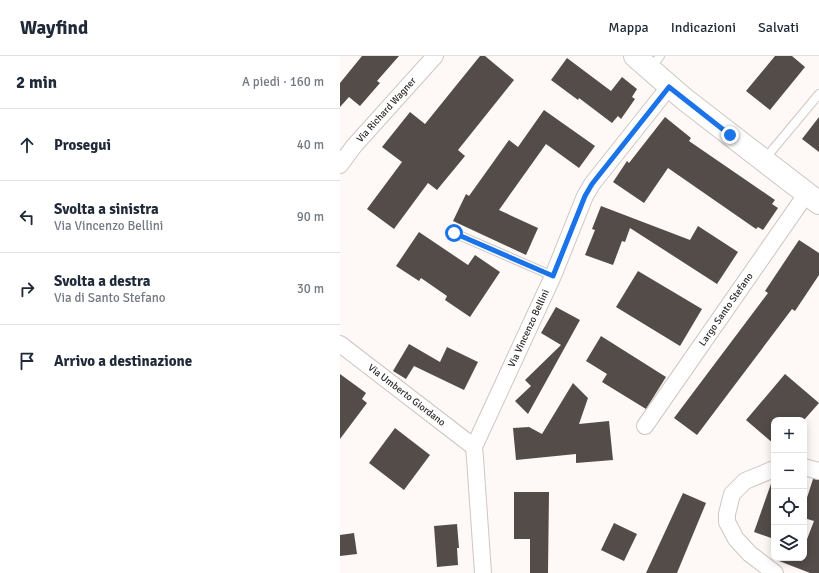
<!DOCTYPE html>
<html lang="it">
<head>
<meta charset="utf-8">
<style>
  :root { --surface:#fff; --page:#f2f2f3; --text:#1f2937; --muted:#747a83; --line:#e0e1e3 }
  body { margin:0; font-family:Signika,sans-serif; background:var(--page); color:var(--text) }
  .controls { position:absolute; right:12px; bottom:12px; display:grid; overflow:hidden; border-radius:8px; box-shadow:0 2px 10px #0003 }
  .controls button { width:36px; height:36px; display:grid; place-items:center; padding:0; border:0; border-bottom:1px solid var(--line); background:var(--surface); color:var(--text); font:20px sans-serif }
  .stop { position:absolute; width:12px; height:12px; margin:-9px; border:3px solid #1a73e8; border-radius:50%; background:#fff }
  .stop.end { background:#1a73e8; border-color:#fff; box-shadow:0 1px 4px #0008 }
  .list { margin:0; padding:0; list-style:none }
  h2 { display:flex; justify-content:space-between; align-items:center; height:52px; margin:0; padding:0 16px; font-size:17px }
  h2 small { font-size:13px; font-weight:400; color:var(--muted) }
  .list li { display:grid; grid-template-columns:26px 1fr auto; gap:12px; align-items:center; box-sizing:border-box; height:72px; padding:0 16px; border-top:1px solid var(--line) }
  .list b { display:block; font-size:15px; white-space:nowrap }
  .list p { margin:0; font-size:13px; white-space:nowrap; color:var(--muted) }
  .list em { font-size:13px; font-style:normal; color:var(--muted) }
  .icon { flex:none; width:22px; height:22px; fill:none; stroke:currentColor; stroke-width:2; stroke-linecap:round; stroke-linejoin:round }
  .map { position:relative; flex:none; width:479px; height:517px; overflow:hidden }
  header { display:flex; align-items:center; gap:24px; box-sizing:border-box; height:56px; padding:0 20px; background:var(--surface); border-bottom:1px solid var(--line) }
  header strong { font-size:19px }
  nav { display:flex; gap:22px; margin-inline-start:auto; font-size:14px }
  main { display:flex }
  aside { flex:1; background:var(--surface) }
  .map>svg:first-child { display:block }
</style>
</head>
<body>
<header>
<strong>Wayfind</strong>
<nav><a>Mappa</a><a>Indicazioni</a><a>Salvati</a></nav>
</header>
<main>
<aside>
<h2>2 min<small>A piedi · 160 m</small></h2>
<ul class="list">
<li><svg class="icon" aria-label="ahead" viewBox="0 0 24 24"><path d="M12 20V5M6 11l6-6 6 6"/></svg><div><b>Prosegui</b></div><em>40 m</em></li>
<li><svg class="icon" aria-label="left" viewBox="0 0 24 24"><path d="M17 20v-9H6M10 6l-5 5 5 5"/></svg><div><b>Svolta a sinistra</b><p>Via Vincenzo Bellini</p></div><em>90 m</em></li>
<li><svg class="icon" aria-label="right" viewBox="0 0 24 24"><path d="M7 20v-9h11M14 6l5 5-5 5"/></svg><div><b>Svolta a destra</b><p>Via di Santo Stefano</p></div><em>30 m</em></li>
<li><svg class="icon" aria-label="arrive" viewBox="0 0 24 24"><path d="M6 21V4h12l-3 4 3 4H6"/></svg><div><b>Arrivo a destinazione</b></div></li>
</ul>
</aside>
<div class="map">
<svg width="479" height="517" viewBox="0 0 479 517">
  <rect width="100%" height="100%" fill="#fef9f6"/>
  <g fill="#534c48">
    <polygon points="22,0 59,0 37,25 40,27 20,50 9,41 0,51 0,27"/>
    <polygon points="140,0 145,0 174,24 118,94 125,100 97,134 88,127 54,173 27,153 62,106 42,91 70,56 85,68"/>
    <polygon points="435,0 452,0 465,11 430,54 406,35"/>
    <polygon points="227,2 271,35 282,21 297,33 292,41 295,43 281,63 278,60 272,67 239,42 238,44 211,24"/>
    <polygon points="204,54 255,90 239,112 206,88 159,154 198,172 186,199 113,165 126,138 129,140 169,84 178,91"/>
    <polygon points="325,61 351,82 349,85 435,144 432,148 438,152 423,174 418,171 416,173 328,112 304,147 273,126 287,105 289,107"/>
    <polygon points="479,61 479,96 462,83"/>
    <polygon points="261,150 350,184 358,170 398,196 377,228 290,172 285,186 282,185 273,209 245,199 255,174 252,173"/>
    <polygon points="79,176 128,209 135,199 160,216 130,261 105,244 107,240 81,222 79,225 56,210"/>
    <polygon points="459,184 479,197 479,219 455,255 452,253 357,379 334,362 428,237 425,235"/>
    <polygon points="298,215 362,253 340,290 276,251"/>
    <polygon points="216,251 240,264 188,358 175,345 191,330 185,324 221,289 201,277"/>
    <polygon points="261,280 326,321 306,353 262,326 267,318 246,305"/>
    <polygon points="69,288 100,306 107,291 138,306 124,334 74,310 66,323 53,315"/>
    <polygon points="0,318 26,337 22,343 27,347 0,383"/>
    <polygon points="445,318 479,347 464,364 434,364 434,388 406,364"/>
    <polygon points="233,327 248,342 239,368 269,365 273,404 236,407 236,398 176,404 173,372 189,371 202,378"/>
    <polygon points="55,372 90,399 64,434 29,407"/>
    <polygon points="473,423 479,424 479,517 470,517 434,503 464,502 464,491 474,465 464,462 464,451"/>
    <polygon points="432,425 434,425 434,483 414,476"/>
    <polygon points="174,436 209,436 208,517 190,517 190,483 174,483"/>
    <polygon points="343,437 366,447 337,517 306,517"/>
    <polygon points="274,467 297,478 284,505 261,494"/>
    <polygon points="117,468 119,492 117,492 118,509 97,511 94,470"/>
    <polygon points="14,477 17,498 0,500 0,479"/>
  </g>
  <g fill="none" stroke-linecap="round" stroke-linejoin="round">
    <defs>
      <g id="lane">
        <polyline points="310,13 320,0"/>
        <polyline points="424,104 479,38"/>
        <polyline points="114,177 213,220"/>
      </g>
      <g id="street">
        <path id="s1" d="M0,109L14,90L95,0"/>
        <path id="s2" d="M0,288L134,391"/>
        <path id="s3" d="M305,370L467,137"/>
        <polyline points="464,411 479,415"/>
        <polyline points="434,413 405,425 392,438 387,458 387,466 396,483 410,498 435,517"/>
        <path id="s4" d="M143,517L135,402L134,391L213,220L245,140L252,128L329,31"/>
      </g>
      <polyline id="secondary" points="295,0 343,42 479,147"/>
    </defs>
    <use href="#lane" stroke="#cec6c1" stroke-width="10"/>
    <use href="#street" stroke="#cec6c1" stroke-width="18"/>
    <use href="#secondary" stroke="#cec6c1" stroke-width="24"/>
    <use href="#lane" stroke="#fff" stroke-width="8"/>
    <use href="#street" stroke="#fff" stroke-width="16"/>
    <use href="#secondary" stroke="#fff" stroke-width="22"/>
  </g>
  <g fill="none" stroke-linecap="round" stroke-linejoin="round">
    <polyline stroke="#1a73e8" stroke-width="5" points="114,177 213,220 245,140 252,128 329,31 390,79"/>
  </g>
  <g text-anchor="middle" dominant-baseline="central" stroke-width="4" stroke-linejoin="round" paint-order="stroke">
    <g font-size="10" fill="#2e2b29" stroke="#fff">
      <text stroke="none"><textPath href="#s1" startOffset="72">Via Richard Wagner</textPath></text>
      <text stroke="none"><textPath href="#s3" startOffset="142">Largo Santo Stefano</textPath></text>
      <text stroke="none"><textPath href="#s4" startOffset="257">Via Vincenzo Bellini</textPath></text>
      <text stroke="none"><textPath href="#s2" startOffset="84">Via Umberto Giordano</textPath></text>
    </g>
  </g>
</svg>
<div class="controls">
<button>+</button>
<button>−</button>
<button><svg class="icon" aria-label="locate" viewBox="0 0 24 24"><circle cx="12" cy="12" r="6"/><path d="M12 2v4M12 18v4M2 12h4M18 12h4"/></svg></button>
<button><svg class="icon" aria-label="layers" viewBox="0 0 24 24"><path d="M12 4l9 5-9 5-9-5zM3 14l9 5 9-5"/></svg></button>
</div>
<div class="stop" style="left:114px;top:177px"></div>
<div class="stop end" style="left:390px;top:79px"></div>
</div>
</main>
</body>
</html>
